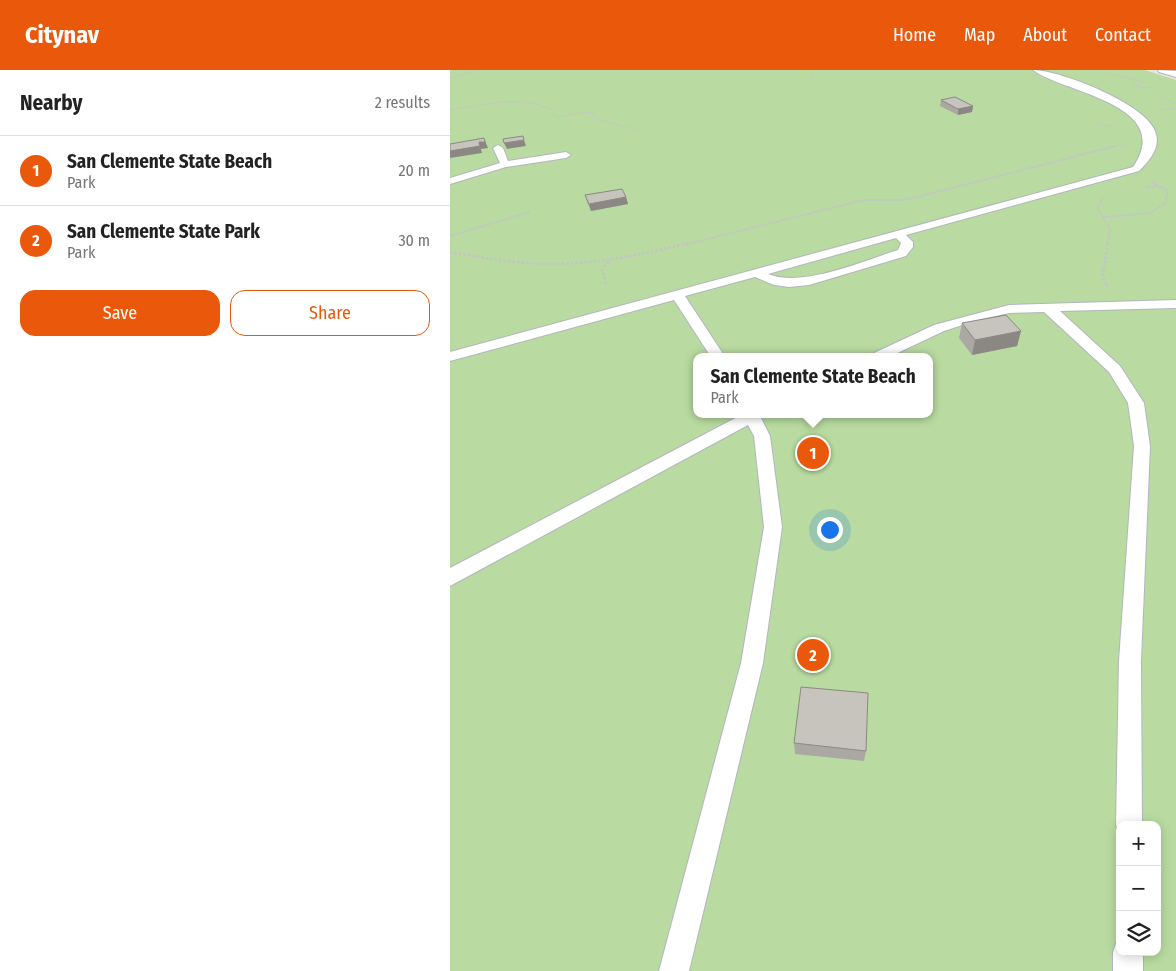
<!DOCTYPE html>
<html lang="en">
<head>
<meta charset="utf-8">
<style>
  :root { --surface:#fff; --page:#f2f2f2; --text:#222; --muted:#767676; --line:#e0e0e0; --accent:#ea580c }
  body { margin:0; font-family:"Fira Sans Condensed",sans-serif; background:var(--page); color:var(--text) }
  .controls { position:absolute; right:15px; bottom:15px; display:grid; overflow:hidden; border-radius:10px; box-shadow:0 2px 12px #0003 }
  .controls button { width:45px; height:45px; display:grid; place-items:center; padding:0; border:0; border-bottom:1px solid var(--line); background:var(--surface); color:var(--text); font:25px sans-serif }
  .you { position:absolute; left:379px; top:459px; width:18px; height:18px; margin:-12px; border:4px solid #fff; border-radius:50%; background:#1a73e8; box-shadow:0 0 0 8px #1a73e833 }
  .badge { display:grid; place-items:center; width:32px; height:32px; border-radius:50%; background:var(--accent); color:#fff; font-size:16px; font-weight:700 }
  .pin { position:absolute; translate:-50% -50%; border:2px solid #fff; box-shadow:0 1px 5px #0006 }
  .popup { position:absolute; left:243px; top:283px; width:240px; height:65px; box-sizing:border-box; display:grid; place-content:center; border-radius:10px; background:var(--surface); filter:drop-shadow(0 1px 4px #0005); font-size:16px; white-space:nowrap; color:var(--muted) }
  .popup b { font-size:19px; color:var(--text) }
  .popup::after { content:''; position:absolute; left:50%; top:100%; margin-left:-10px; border:10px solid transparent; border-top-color:var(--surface) }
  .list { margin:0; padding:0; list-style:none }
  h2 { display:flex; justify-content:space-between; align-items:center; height:65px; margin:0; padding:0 20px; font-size:21px }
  h2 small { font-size:16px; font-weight:400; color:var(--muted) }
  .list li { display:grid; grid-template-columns:32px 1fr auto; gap:15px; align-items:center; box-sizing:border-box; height:70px; padding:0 20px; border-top:1px solid var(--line) }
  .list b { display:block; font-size:19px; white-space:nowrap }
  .list p { margin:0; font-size:16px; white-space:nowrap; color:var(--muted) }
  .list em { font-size:16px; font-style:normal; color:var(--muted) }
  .actions { display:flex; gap:10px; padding:15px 20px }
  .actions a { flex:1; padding:11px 0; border:1px solid var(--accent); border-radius:15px; text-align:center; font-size:18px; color:var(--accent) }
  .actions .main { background:var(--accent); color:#fff }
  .icon { flex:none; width:28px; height:28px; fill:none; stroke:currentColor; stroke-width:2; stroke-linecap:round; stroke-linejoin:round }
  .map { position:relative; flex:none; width:726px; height:901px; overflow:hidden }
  header { display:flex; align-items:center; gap:30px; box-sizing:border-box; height:70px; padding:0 25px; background:var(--accent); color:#fff }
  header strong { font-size:24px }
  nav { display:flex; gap:28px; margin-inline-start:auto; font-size:18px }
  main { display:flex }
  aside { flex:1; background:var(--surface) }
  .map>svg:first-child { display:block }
</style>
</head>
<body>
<header>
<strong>Citynav</strong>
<nav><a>Home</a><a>Map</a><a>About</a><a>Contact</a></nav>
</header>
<main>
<aside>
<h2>Nearby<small>2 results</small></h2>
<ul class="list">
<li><span class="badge">1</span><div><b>San Clemente State Beach</b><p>Park</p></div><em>20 m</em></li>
<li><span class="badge">2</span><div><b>San Clemente State Park</b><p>Park</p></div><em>30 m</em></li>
</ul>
<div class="actions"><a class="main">Save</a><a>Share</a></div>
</aside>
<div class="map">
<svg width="726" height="901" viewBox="0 0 726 901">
  <rect width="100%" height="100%" fill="#ebe5de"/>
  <path fill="#b9dba1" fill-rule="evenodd" d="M0,0H695L726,10V901H0ZM247,287H479V344H247ZM670,755H707V882H670Z"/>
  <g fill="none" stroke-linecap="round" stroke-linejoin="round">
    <defs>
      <g id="lane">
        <path d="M583,0C610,0 700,35 706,64C710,79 699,91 689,101L456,165L463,172V177L456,186L359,215L339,217L324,215L305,207L235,226L275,287H261L224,230L0,291V282L683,97C726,34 613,23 583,0ZM446,168L451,173L448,180C414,191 351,218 318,204Z"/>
        <polygon points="48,75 53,78 58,91 116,82 121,85 116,88 56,97 0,114 0,108 50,93 43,78"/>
        <polygon points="726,230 726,238 610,241 670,296 694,333 700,376 691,591 692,755 670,755 670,764 666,755 669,591 684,376 678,333 659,302 594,242 559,243 528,250 494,261 439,287 420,287 422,284 484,255 559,235"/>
        <polygon points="293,344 314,344 311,348 320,366 332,457 313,593 239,901 209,901 291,593 314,457 304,366 298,355 0,516 0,498"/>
        <polygon points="667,871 670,871 670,882 693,882 693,901 663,901 663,882"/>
      </g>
      <polygon id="secondary" points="708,0 726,1 726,7 709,2"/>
    </defs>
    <use href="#lane" stroke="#b2b5bd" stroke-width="2"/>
    <use href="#secondary" stroke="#b2b5bd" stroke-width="2"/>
    <g stroke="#c4c4c4" stroke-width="1" stroke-dasharray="2 1" stroke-linecap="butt">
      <polyline points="359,3 364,11 367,11"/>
      <polyline points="657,3 697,13"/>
      <polyline points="0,8 28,0"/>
      <polyline points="682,16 704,18"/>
      <polyline points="713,27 726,33"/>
      <polyline points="709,39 726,39"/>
      <path d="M0,40C36,34 70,25 104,41L103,44L106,47L137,42L144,43V48L193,62"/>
      <polyline points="649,54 664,57"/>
      <polyline points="662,77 675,74"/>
    </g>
    <g stroke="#c4c4c4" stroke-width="2" stroke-dasharray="2 1" stroke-linecap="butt">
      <polyline points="696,117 707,116 702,110"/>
      <polyline points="653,128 647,138 660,159 657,175"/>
      <polyline points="653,147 699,143 715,134 718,120 707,116"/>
      <polyline points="0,166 80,142"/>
      <polyline points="233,175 413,130 455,130 666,76"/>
    </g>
    <g stroke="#c4c4c4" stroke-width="2.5" stroke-dasharray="2.5 2" stroke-linecap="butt">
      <polyline points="658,173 652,206 658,217"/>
      <path d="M0,183C35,187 71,195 106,194C152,193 195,184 238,173"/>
      <polyline points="156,214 152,199 160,190"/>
    </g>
    <use href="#lane" fill="#fff" fill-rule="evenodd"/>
    <use href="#secondary" fill="#fff" fill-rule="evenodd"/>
  </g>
  <g fill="#aba8a3">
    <polygon points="491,30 523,36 522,42 508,45 490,36"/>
    <polygon points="135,125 176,127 178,134 141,141 137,132"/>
    <polygon points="512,253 571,261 567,276 522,285 509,268"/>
    <polygon points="344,673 416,681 414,691 345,684"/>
  </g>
  <g fill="#8b8884">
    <polygon points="523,36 522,42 508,45 508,39"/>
    <polygon points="34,68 38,78 31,79 32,83 0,88 0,81 29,72"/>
    <polygon points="74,70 76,76 57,79 54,73"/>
    <polygon points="176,127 178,134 141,141 139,134"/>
    <polygon points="571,261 567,276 522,285 525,270"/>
  </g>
  <g fill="#c7c3bd" stroke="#8b8884">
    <polygon points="505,27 523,36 508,39 491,30"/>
    <polygon points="73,66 74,70 54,73 53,69"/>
    <polygon points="34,68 35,72 29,72 30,76 0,81 0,74"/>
    <polygon points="172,119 176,127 139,134 135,125"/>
    <polygon points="556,245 571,261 525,270 512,253"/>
    <polygon points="351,617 418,623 416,681 344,673"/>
  </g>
</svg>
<div class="controls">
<button>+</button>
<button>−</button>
<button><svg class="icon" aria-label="layers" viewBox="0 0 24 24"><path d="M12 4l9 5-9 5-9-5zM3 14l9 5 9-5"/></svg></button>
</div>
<div class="you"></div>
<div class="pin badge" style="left:363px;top:383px">1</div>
<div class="popup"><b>San Clemente State Beach</b>Park</div>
<div class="pin badge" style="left:363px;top:585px">2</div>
</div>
</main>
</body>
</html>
